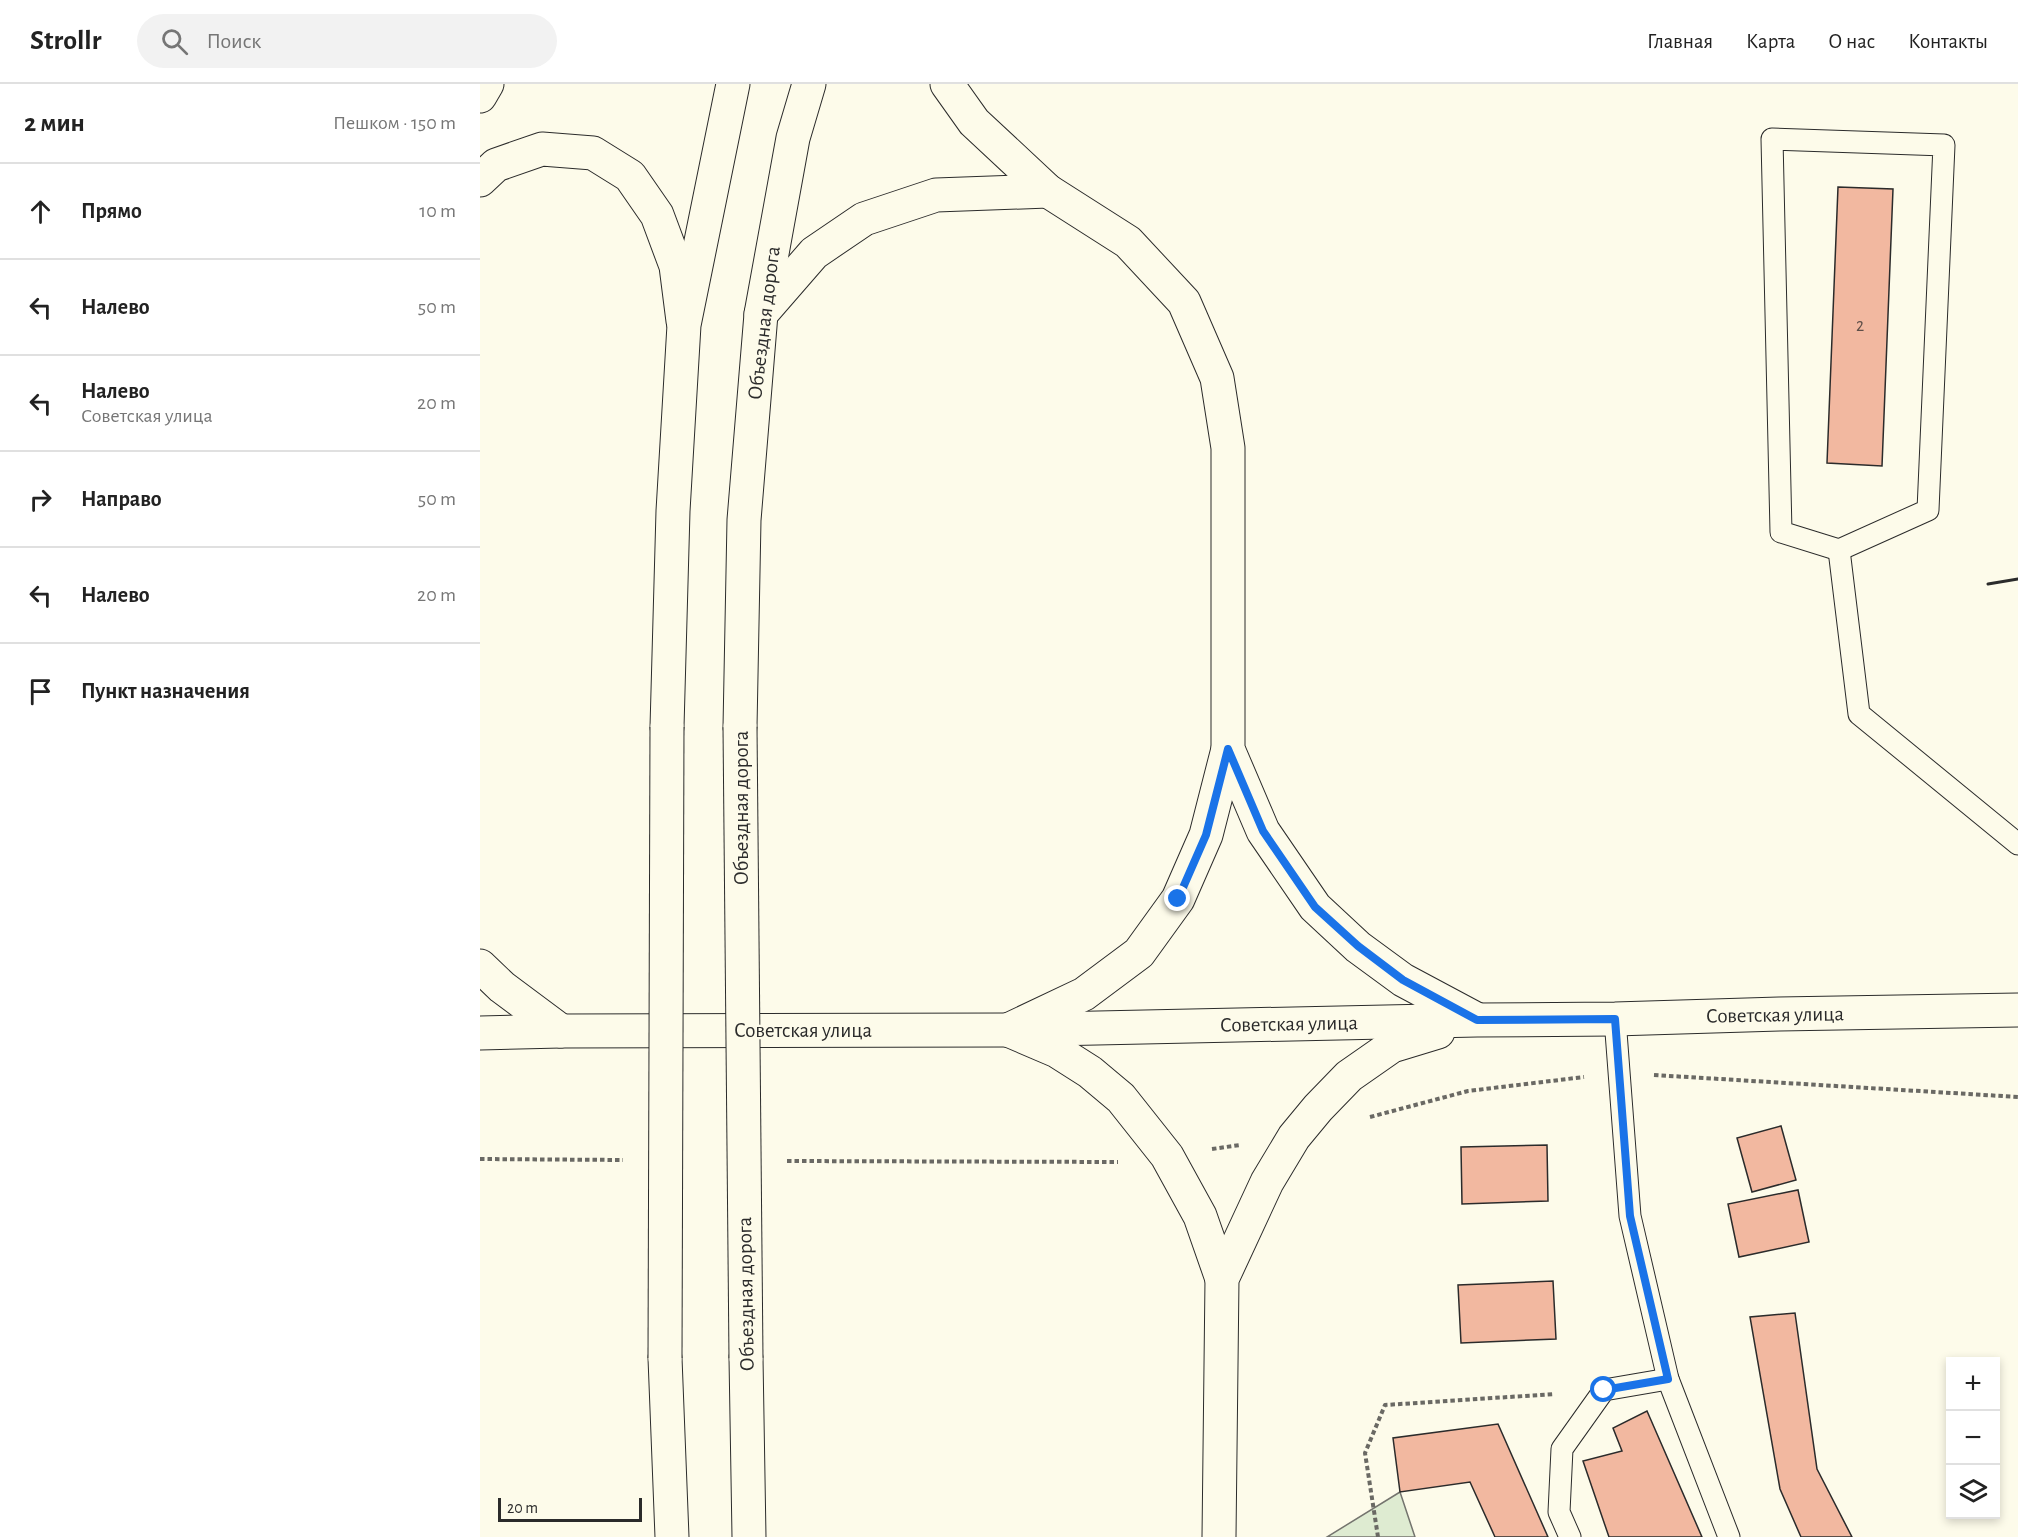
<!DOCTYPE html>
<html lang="ru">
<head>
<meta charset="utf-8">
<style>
  :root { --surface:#fff; --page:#f2f2f2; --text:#222; --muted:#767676; --line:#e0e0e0 }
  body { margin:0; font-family:"Alegreya Sans",sans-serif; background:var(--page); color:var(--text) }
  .controls { position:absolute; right:18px; bottom:18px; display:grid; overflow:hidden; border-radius:0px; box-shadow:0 3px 9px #0003 }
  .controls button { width:54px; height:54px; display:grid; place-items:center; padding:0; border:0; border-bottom:2px solid var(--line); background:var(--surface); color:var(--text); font:30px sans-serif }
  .scale { position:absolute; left:18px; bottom:15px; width:144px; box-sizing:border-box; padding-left:6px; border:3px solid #2b2b2b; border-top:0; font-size:16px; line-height:21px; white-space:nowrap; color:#2b2b2b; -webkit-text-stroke:4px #fdfbea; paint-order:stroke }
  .stop { position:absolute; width:18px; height:18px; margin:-14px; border:4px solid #1a73e8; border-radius:50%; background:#fff }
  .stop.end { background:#1a73e8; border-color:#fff; box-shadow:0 2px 6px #0008 }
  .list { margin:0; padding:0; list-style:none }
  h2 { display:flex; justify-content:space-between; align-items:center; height:78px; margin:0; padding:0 24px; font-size:26px }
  h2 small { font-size:20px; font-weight:400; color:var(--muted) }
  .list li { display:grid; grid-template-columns:39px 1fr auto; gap:18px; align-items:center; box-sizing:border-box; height:96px; padding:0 24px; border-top:2px solid var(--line) }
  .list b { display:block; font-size:22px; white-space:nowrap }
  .list p { margin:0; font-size:20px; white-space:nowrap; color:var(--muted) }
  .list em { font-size:20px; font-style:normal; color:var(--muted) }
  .icon { flex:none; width:33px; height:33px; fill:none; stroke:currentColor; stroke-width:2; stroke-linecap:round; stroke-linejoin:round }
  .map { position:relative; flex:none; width:1538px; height:1453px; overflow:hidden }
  header { display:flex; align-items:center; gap:36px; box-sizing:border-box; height:84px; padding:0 30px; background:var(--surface); border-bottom:2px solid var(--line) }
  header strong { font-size:28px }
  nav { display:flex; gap:33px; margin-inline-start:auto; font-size:21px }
  .search { width:420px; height:54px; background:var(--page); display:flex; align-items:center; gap:15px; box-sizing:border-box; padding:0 21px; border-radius:33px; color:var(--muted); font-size:22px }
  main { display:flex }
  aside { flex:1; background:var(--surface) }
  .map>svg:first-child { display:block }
</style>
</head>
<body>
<header>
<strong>Strollr</strong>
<div class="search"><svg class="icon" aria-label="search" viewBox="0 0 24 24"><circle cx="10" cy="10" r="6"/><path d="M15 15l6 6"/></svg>Поиск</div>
<nav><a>Главная</a><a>Карта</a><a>О нас</a><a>Контакты</a></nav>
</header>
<main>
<aside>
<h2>2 мин<small>Пешком · 150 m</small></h2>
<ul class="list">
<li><svg class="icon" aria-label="ahead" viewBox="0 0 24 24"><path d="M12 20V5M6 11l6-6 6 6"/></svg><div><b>Прямо</b></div><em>10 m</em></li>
<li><svg class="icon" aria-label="left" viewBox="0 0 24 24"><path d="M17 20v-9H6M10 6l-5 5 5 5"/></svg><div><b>Налево</b></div><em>50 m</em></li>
<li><svg class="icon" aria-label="left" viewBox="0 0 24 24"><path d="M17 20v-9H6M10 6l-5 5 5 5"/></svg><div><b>Налево</b><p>Советская улица</p></div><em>20 m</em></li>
<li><svg class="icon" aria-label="right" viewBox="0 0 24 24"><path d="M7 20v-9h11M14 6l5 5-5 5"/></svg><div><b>Направо</b></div><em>50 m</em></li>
<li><svg class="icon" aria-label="left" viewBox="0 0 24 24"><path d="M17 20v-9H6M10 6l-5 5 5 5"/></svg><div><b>Налево</b></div><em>20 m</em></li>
<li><svg class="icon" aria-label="arrive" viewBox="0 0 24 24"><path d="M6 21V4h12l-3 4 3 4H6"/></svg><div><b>Пункт назначения</b></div></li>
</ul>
</aside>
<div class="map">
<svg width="1538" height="1453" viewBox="0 0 1538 1453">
  <rect width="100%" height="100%" fill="#fdfbea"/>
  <polygon fill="#deebd1" stroke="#74746e" stroke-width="1.5" points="920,1408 935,1453 847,1453"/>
  <g fill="#f2b8a0" stroke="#2b2b2b" stroke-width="1.5">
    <polygon points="1358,103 1413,105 1402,382 1347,379"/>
    <polygon points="1301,1042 1316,1096 1272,1108 1257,1054"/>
    <polygon points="1067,1061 1068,1117 982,1120 981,1063"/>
    <polygon points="1318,1106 1329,1158 1259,1173 1248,1120"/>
    <polygon points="1073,1197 1076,1255 981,1259 978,1201"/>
    <polygon points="1315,1229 1337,1385 1372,1453 1321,1453 1300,1405 1270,1233"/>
    <polygon points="1167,1327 1222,1453 1129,1453 1103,1377 1142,1367 1133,1344"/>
    <polygon points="1018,1340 1068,1453 1015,1453 990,1398 920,1408 913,1354"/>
  </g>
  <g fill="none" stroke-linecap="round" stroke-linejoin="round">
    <defs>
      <g id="service">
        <polygon points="1292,55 1464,61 1448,426 1359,466 1301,448"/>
        <polyline points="1359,466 1379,630 1538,760"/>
        <polyline points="1135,935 1150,1132 1188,1295 1249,1453"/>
        <polyline points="1090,1453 1079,1428 1082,1365 1124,1306 1188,1295"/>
      </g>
      <g id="secondary">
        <polyline points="0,12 7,0"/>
        <polyline points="281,230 334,169 384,135 456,111 568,107"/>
        <polyline points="528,946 604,910 659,869 698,815 726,751 748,665"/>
        <polyline points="528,946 577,967 610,988 641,1014 687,1072 720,1132 742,1195"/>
      </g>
      <g id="primary">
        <polyline points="467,0 494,38 568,107 648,158 704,218 737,294 748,364 748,665 783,747 835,823 878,863 923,896 996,935"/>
        <polyline points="0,96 16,81 62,65 113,69 150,92 177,131 196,182 203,237"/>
        <polyline points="0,882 22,903 81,947"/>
        <polyline points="0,949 81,947 528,946 997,936 1135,935 1299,930 1538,926"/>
        <polyline points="739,1453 742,1195 787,1098 814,1053 838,1024 869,992 912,962 958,948"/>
      </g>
      <g id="trunk">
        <polyline points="187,643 193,427 204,241 253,0"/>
        <polyline points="260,643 264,436 281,230 313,54 329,0"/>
        <polyline points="185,1274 192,1453"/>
        <polyline points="266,1274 269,1453"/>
      </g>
    </defs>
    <use href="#service" stroke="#2b2b2b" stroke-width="23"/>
    <use href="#secondary" stroke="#2b2b2b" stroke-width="35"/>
    <use href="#primary" stroke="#2b2b2b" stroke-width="35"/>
    <use href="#trunk" stroke="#2b2b2b" stroke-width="35"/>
    <g stroke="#6a6964" stroke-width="4" stroke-dasharray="4.5 3" stroke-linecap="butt">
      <polyline points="1174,991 1538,1013"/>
      <polyline points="890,1033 988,1007 1104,993"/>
      <polyline points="732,1065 760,1061"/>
      <polyline points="0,1075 143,1076"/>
      <polyline points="307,1077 638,1078"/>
      <polyline points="898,1453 885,1369 905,1321 1075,1310"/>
    </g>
    <use href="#service" stroke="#fdfbea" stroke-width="21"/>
    <use href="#secondary" stroke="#fdfbea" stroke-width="33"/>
    <use href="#primary" stroke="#fdfbea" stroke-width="33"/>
    <use href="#trunk" stroke="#fdfbea" stroke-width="33"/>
    <defs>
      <g id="trunk-bridge">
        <polyline points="260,643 266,1274"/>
        <polyline points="185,1274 187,643"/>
      </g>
    </defs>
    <use href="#trunk-bridge" stroke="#2b2b2b" stroke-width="35" stroke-linecap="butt"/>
    <use href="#trunk-bridge" stroke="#fdfbea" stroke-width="33"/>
    <polyline stroke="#2b2b2b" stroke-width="3" points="1508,500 1538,495"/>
  </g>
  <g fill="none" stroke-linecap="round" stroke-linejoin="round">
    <polyline stroke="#1a73e8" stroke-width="8" points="698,815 726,751 748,665 783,747 835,823 878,862 923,896 997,936 1135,935 1150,1132 1188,1295 1124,1306"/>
  </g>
  <g text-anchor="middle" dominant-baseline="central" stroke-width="4.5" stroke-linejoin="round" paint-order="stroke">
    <g font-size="18" fill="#5d4e48">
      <text x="1380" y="242">2</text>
    </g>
    <g font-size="21" fill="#2b2b2b" stroke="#fdfbea">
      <text transform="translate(284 239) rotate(-83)">Объездная дорога</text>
      <text transform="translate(261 724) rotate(-90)">Объездная дорога</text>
      <text transform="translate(1295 931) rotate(-1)">Советская улица</text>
      <text transform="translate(809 940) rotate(-1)">Советская улица</text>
      <text x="323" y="946">Советская улица</text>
      <text transform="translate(266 1210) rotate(-91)">Объездная дорога</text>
    </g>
  </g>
</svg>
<div class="controls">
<button>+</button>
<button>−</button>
<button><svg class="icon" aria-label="layers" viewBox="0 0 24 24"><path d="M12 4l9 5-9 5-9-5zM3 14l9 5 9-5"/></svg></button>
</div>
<div class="scale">20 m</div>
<div class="stop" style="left:1124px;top:1306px"></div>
<div class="stop end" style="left:698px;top:815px"></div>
</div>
</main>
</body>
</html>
